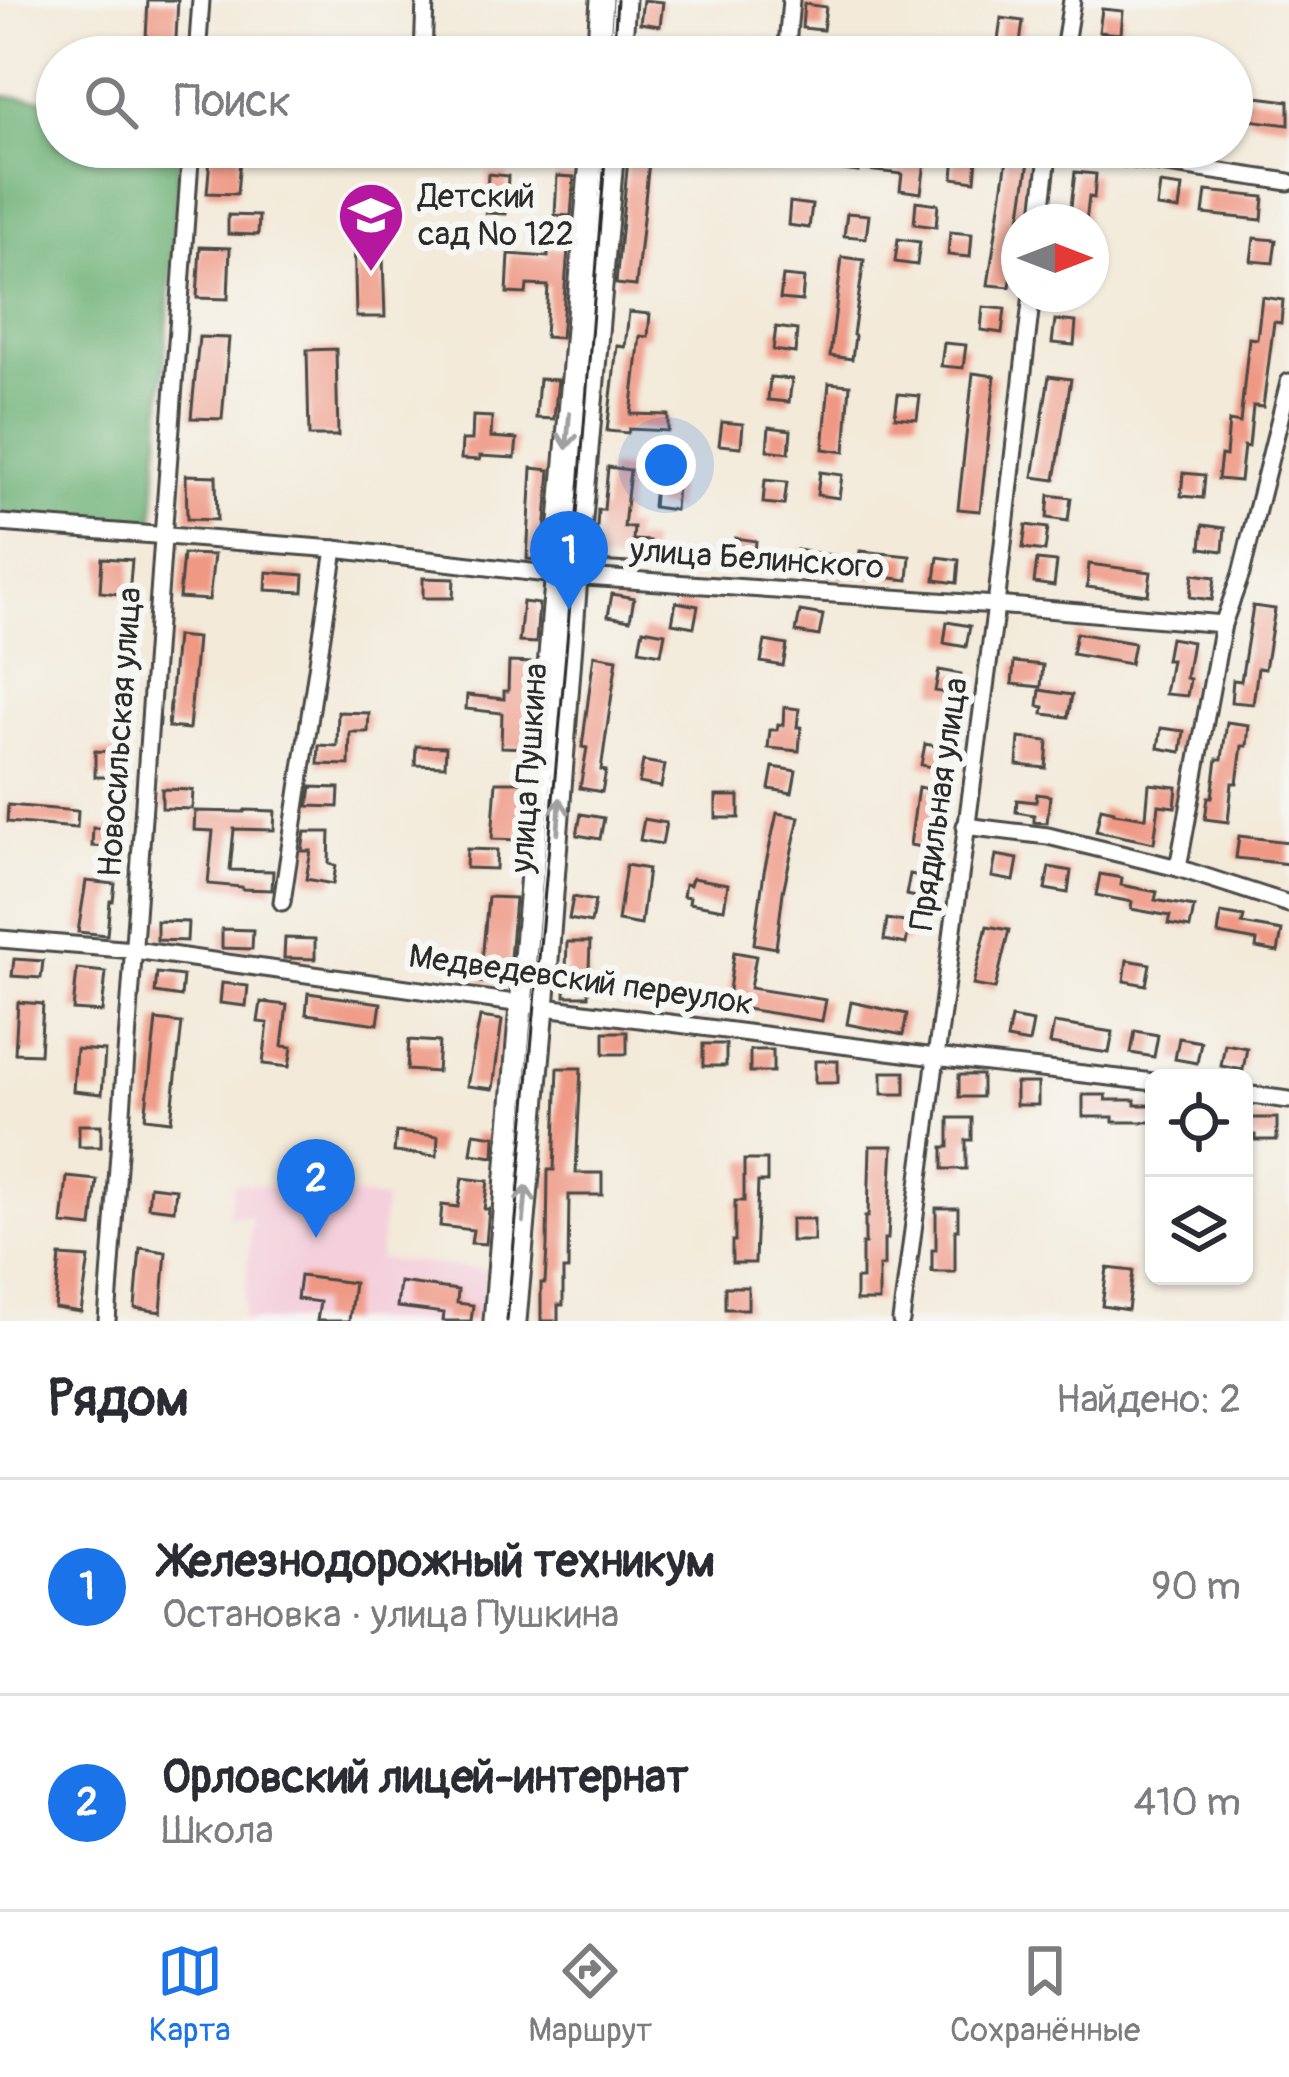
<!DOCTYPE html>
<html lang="ru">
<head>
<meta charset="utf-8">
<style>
  :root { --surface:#fff; --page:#f2f2f3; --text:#2b2b33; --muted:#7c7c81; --line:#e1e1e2; --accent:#1a73e8 }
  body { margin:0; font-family:Pangolin,sans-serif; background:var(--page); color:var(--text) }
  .controls { position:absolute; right:36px; bottom:36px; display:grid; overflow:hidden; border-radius:18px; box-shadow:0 3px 9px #0004 }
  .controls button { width:108px; height:108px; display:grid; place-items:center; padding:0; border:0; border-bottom:3px solid var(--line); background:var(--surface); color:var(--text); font:60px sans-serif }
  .compass { position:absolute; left:1001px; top:204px; width:108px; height:108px; border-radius:50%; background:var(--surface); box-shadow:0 3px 9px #0004; rotate:90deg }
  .you { position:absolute; left:666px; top:465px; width:42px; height:42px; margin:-30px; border:9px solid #fff; border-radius:50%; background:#1a73e8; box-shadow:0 0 0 18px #1a73e833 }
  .badge { display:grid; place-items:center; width:78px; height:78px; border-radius:50%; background:var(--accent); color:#fff; font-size:39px; font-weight:700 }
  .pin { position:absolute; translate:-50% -99px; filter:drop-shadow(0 3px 6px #0008) }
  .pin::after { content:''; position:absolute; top:63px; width:42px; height:36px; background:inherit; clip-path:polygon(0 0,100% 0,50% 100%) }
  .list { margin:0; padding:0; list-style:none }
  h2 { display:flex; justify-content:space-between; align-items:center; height:156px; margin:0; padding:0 48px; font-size:51px }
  h2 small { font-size:39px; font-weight:400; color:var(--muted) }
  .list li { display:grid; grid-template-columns:78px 1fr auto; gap:36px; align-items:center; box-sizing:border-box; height:216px; padding:0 48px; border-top:3px solid var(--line) }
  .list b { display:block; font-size:45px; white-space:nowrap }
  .list p { margin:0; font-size:39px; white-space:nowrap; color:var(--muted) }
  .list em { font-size:39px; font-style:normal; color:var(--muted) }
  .icon { flex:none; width:66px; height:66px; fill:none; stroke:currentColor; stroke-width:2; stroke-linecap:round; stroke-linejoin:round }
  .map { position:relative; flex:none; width:1289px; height:1321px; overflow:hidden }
  .search { position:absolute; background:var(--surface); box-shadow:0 3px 9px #0004; left:36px; right:36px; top:36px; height:132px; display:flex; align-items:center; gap:30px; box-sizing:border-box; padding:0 42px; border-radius:66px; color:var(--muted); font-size:45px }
  .sheet { height:588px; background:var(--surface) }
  nav { display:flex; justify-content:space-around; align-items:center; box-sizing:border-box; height:168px; border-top:3px solid var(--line); background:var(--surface); font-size:33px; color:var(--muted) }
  nav a { display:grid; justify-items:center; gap:6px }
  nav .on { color:var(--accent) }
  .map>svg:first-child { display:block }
</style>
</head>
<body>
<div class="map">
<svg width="1289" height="1321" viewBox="0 0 1289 1321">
  <rect width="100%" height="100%" fill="#f6f6f2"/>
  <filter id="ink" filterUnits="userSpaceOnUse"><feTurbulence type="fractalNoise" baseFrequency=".00833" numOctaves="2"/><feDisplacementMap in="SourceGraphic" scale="24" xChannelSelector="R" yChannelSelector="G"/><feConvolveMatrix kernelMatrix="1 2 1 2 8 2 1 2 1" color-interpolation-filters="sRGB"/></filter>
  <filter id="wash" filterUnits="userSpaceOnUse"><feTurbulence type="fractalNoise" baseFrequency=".004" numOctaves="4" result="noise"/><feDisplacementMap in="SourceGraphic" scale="48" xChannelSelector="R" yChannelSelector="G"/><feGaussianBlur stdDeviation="2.7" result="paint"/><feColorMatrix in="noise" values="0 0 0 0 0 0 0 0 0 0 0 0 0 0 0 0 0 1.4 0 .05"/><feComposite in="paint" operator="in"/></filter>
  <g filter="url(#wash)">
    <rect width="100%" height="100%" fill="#f3ead9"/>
    <polygon fill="#f4cfdc" points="234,1183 385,1199 379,1259 487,1270 481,1321 243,1321 252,1217 228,1216"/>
    <polygon fill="#6cb074" stroke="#4c6e50" stroke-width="3" points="0,96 57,100 57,147 180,147 153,528 0,515"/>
    <g id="blocks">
      <g fill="#ef9985">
        <polygon points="148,0 178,0 175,57 145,57"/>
        <polygon points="643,0 663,2 660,26 640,23"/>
        <polygon points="804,4 826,7 823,30 802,28"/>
        <polygon points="1102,9 1123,11 1121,34 1099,32"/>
        <polygon points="1001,18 1023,21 1020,44 998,41"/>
        <polygon points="1232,94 1289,101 1289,125 1249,120 1249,114 1232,112"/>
        <polygon points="211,147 241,147 237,194 207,193"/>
        <polygon points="675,147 724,147 724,159 675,155"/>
        <polygon points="734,147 818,147 815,170 763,165 764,158 734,154"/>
        <polygon points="839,147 874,150 875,147 926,154 921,193 900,190 902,174 858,169 858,172 836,169"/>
        <polygon points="955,155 977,158 975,181 953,178"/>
        <polygon points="628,159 649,161 636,286 616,284"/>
        <polygon points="1007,159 1029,161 1010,287 988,285"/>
        <polygon points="1075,172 1096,174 1094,198 1089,197 1086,222 1064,222 1066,206 1071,207"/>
        <polygon points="488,174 508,176 506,214 486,213"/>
        <polygon points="557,176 574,177 571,216 555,215"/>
        <polygon points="1160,184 1182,187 1179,210 1157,207"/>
        <polygon points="1206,191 1264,197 1262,220 1203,214"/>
        <polygon points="916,201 938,204 936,227 914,224"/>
        <polygon points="790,202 812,205 809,228 788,225"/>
        <polygon points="847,213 869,215 866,238 844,236"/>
        <polygon points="228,215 259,216 258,235 228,234"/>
        <polygon points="382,229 385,317 356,317 354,230"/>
        <polygon points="950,232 972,234 970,257 948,255"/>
        <polygon points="1254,238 1276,240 1273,263 1251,261"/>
        <polygon points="898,239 920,242 917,265 895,262"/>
        <polygon points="200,247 230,248 228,299 197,298"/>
        <polygon points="548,247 568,249 561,338 545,337 548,286 527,285 526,294 507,293 509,254 548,257"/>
        <polygon points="842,257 864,260 853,335 855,336 852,359 830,356"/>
        <polygon points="783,276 804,278 802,301 780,299"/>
        <polygon points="1262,297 1283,300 1281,323 1274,322 1263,407 1253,406 1249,447 1244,446 1240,481 1218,479 1221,455 1226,456 1229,421 1240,423 1249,338 1257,339"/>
        <polygon points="983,307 1005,309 1002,333 981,330"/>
        <polygon points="629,312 650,314 648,337 640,336 631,414 668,415 668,431 629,429 628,433 607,431 617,346 625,347"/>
        <polygon points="1055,320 1076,322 1074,345 1052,343"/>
        <polygon points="776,327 797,330 795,353 773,350"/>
        <polygon points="199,337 229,338 222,419 191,418"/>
        <polygon points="944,343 966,345 963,368 941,366"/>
        <polygon points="336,349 338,436 309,436 307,350"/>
        <polygon points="973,373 995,376 980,511 958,509"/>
        <polygon points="1049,376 1071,379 1055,480 1033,477"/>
        <polygon points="770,377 792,379 789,402 768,400"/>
        <polygon points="539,379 558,380 554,419 536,418"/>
        <polygon points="829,383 850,385 845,452 823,449"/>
        <polygon points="898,394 920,396 917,419 895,417"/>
        <polygon points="473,416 492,417 491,437 517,439 515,458 480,456 480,460 461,459 462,440 472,440"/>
        <polygon points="722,422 743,424 741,447 719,445"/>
        <polygon points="769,427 791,430 789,453 767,450"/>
        <polygon points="608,467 630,470 624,527 634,527 633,540 650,541 649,564 595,561 598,510 604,510"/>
        <polygon points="532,468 550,470 543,560 527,559"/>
        <polygon points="820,472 842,475 839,498 817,495"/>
        <polygon points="1183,473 1205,475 1203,498 1181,496"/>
        <polygon points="186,475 216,476 217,520 187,519"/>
        <polygon points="765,480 787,482 784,505 763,503"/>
        <polygon points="655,484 677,486 675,510 653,507"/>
        <polygon points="1049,495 1071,498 1068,521 1047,518"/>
        <polygon points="1026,525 1048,528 1045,551 1023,548"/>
        <polygon points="1203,525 1225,528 1223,551 1201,548"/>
        <polygon points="735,538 756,541 754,564 732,561"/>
        <polygon points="797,550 859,559 860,551 910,556 908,580 849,573 848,579 795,573"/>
        <polygon points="183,554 214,555 209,600 179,598"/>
        <polygon points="938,557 959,560 957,583 935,580"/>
        <polygon points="102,558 132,560 129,595 100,592"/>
        <polygon points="1037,560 1057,562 1054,586 1034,583"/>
        <polygon points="1089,564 1151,572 1148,595 1087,587"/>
        <polygon points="267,572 304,575 303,592 266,590"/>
        <polygon points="1193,574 1215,577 1212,600 1190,597"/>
        <polygon points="423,578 454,579 453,598 423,598"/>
        <polygon points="612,594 634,598 630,620 608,616"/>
        <polygon points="523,602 539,604 536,643 519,642"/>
        <polygon points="676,602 698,606 694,627 672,623"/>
        <polygon points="1253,606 1275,609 1265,669 1258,668 1253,704 1231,702 1233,680 1241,681"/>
        <polygon points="800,611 823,615 819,636 796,632"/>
        <polygon points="947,622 970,626 966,647 944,643"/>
        <polygon points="643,629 665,633 661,654 639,650"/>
        <polygon points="1076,633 1134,643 1130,664 1072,654"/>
        <polygon points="176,636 197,638 189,729 168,727"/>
        <polygon points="1170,638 1192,642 1186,678 1190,679 1187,696 1165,694 1171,660 1166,660"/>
        <polygon points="765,641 787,645 783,666 761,662"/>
        <polygon points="594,655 617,659 601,770 606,771 602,792 580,788 587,748 582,747"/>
        <polygon points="509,662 534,663 527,748 501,747 502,713 466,709 467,695 504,699 504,691 508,691"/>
        <polygon points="1014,662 1043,665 1041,687 1012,684"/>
        <polygon points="939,670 961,674 957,695 935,691"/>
        <polygon points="1040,690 1072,695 1068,717 1043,714 1044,707 1038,706"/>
        <polygon points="784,707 799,709 797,727 801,727 799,751 768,748 770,730 777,730 778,724 783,725"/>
        <polygon points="338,712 369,713 368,732 350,732 349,765 318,764 319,745 337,746"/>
        <polygon points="1227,722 1249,725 1247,746 1242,746 1237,783 1232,783 1228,822 1205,819 1208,797 1212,797 1217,759 1222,759"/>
        <polygon points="1161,728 1184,731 1181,752 1158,748"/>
        <polygon points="1019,738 1048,741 1046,768 1017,765"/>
        <polygon points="925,744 947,748 943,769 921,765"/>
        <polygon points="416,746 446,747 445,766 415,765"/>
        <polygon points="95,751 121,752 121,777 95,777"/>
        <polygon points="643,761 665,765 661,787 639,783"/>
        <polygon points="773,767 796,771 792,793 769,789"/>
        <polygon points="496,782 524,782 520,840 492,839"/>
        <polygon points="1149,784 1177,787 1175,807 1159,805 1154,843 1096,831 1101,808 1114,811 1114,813 1146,818"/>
        <polygon points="311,787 339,788 338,807 308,806"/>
        <polygon points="918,787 940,791 933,849 910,845"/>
        <polygon points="162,789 193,790 192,809 162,808"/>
        <polygon points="1037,794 1050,796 1047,823 1034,822 1034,815 1016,812 1017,800 1036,802"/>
        <rect x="716" y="796" width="23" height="22"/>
        <polygon points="8,805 78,811 77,828 7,822"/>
        <polygon points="245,810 275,811 274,830 234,829 230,870 273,871 272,890 242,889 242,887 208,884 213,831 194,830 195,811 244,812"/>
        <polygon points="777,813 799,817 783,892 776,948 754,944 764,872"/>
        <polygon points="581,814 604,818 600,839 577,835"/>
        <polygon points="644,819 666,823 662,844 640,840"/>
        <polygon points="93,828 123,831 121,848 92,846"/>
        <polygon points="305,832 330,832 329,864 336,866 333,884 306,879 311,851 302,851"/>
        <polygon points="1239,836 1289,842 1289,864 1236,858"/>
        <polygon points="467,849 497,850 496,869 466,868"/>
        <polygon points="996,855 1018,859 1014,881 992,877"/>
        <polygon points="626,865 648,869 641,925 618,921"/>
        <polygon points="1049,867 1071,871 1068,893 1045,889"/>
        <polygon points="910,874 932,878 928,899 906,895"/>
        <polygon points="1100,874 1122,878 1121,885 1157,892 1155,900 1194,907 1190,928 1168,924 1170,916 1131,909 1132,902 1096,895"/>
        <polygon points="692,878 728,884 724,909 689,903 690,897 683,896 685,884 690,885"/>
        <polygon points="86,881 115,884 113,901 110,901 107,935 78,932"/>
        <polygon points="488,897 515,898 508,983 480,982"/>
        <polygon points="573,897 595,901 591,923 569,919"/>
        <polygon points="1221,913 1244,917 1242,924 1282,931 1278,952 1256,948 1257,941 1218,934"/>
        <polygon points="887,919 910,923 906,944 884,940"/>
        <polygon points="157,921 188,922 187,941 157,940"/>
        <polygon points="987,926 1009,930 995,989 973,985"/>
        <polygon points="222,929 253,930 252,949 222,948"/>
        <polygon points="285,938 315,939 315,959 284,958"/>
        <polygon points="567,942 590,942 588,996 565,996"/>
        <polygon points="734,952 756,956 750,988 826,1000 822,1021 727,1006"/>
        <polygon points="14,959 43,961 41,978 12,976"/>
        <polygon points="1127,960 1150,964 1146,985 1124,981"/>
        <polygon points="77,969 106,972 102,1012 73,1010"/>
        <polygon points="157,973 183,976 181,997 155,993"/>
        <polygon points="222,983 248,986 246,1006 220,1003"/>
        <polygon points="308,993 381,1003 378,1024 306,1014"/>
        <polygon points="18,1002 43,1004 40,1054 15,1053"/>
        <polygon points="261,1002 287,1005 282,1046 292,1047 289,1067 263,1064 268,1023 258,1022"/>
        <polygon points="851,1002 907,1014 903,1035 847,1024"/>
        <polygon points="480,1017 502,1020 493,1089 467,1086"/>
        <polygon points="1011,1018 1033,1022 1029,1043 1007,1039"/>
        <polygon points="156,1020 182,1023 171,1121 145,1118"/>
        <polygon points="1054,1023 1113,1032 1109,1053 1050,1044"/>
        <polygon points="1135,1031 1158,1035 1154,1057 1131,1053"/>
        <rect x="604" y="1032" width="23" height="22"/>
        <polygon points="1179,1038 1201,1042 1197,1063 1175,1059"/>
        <polygon points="409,1040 439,1042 437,1072 407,1070"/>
        <rect x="703" y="1044" width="23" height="22"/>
        <polygon points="1225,1044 1247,1048 1243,1070 1221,1066"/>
        <polygon points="76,1049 105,1051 102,1094 73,1091"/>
        <rect x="750" y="1050" width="23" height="22"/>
        <rect x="815" y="1061" width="23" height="22"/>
        <polygon points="558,1068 581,1068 576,1173 602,1173 602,1195 569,1195 568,1270 563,1270 563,1305 558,1305 558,1321 541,1321 541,1283 545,1283 547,1247 548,1170 554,1170"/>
        <rect x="882" y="1072" width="23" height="22"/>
        <rect x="959" y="1075" width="23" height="22"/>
        <rect x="1016" y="1083" width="22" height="22"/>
        <polygon points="1083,1095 1106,1095 1106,1100 1135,1100 1135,1105 1154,1105 1154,1122 1113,1122 1113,1117 1083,1117"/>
        <polygon points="949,1118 972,1118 972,1140 966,1140 966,1169 943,1169 943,1147 949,1147"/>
        <polygon points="1244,1118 1277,1118 1277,1140 1255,1140 1255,1135 1244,1135"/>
        <rect x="79" y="1125" width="22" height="22"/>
        <polygon points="396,1132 438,1136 437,1156 394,1152"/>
        <polygon points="474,1133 495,1136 494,1157 471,1154"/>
        <polygon points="870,1146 893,1146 888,1239 884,1239 884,1266 879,1266 879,1301 856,1301 856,1279 862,1279 862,1244 865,1244 865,1217 868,1217"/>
        <polygon points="744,1160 767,1160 767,1182 758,1182 755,1263 732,1263 732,1241 735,1241 735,1201 744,1201"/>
        <polygon points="67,1177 97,1180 92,1227 62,1224"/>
        <polygon points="462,1178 488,1181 484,1209 489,1209 486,1244 471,1243 473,1230 440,1226 442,1205 458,1207"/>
        <polygon points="150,1186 176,1189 174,1210 148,1207"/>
        <polygon points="936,1208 958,1208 958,1230 955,1230 955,1272 932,1272 932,1250 936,1250"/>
        <rect x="791" y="1219" width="23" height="22"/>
        <polygon points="140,1248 166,1252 161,1312 135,1308"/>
        <polygon points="60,1256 89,1258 81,1312 55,1308"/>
        <polygon points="1107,1268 1133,1271 1128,1310 1102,1306"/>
        <polygon points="300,1276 354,1283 349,1321 317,1321 320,1302 297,1299"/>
        <polygon points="400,1282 458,1290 457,1303 473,1305 471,1321 443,1321 444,1313 397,1307"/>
        <rect x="725" y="1287" width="23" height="22"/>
      </g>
    </g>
  </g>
  <g filter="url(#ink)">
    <use href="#blocks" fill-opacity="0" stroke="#494845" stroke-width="3"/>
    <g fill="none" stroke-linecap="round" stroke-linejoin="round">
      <defs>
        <g id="minor">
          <polyline points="197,57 201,0"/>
          <polyline points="423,57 425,0"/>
          <polyline points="786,57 791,0"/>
          <polyline points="1063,57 1072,0"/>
          <polyline points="1052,147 1289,182"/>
          <polyline points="1040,222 1049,147"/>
          <polyline points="0,523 335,549 556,575 996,605 1223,624"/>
          <polyline points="965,826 1048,836 1178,868 1289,904"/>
          <polyline points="1178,868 1223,624 1241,574 1289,382"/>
          <polyline points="282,902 335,549"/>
          <polyline points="0,939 134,950 522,1004 935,1057 1154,1082"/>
          <polyline points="1244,1094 1289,1100"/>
          <polyline points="107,1321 191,147"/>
          <polyline points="901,1321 996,605 1032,294"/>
        </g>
        <g id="secondary">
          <polyline points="598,57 602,0"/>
          <polyline points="620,57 624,0"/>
          <polyline points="495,1321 592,147"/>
          <polyline points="515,1321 546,973 576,577 613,147"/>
        </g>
      </defs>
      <use href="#minor" stroke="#494845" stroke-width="21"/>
      <use href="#secondary" stroke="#494845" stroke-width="27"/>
      <use href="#minor" stroke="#fff" stroke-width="15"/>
      <use href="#secondary" stroke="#fff" stroke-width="21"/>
      <g stroke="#2b2b2b" stroke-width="3">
        <polyline points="613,57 617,0"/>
        <polyline points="507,1321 567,641 606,147"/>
      </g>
    </g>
    <defs><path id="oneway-shaft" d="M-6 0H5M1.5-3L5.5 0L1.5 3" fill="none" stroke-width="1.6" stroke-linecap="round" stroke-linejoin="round" transform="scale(3)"/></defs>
    <g stroke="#a0a0a0">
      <use href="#oneway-shaft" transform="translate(568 431) rotate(95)"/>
      <use href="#oneway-shaft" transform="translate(559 816) rotate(-86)"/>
      <use href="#oneway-shaft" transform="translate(525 1204) rotate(-85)"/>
    </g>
  </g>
  <defs>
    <symbol id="school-pin" viewBox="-11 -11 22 30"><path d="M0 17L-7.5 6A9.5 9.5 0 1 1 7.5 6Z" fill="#b5179e" stroke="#f6f6f2"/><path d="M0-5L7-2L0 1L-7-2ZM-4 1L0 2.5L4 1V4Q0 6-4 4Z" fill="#fff"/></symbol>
  </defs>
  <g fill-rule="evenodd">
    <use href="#school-pin" x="333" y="177" width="76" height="104"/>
  </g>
  <g text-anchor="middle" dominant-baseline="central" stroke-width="12" stroke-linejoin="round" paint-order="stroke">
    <g font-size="33" fill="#2b2b2b" stroke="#f6f6f2" text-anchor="start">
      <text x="418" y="196">Детский<tspan x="418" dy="38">сад № 122</tspan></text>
    </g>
    <g font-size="33" fill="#2b2b2b" stroke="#f6f6f2">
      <text transform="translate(757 559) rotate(4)">улица Белинского</text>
      <text transform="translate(120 732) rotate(-86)">Новосильская улица</text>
      <text transform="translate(529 768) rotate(-86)">улица Пушкина</text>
      <text transform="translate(939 804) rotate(-82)">Прядильная улица</text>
      <text transform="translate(581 980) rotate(8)">Медведевский переулок</text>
    </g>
  </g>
</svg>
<div class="controls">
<button><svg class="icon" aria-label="locate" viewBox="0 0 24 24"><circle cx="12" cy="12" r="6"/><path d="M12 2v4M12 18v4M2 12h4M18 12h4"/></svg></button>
<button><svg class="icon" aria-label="layers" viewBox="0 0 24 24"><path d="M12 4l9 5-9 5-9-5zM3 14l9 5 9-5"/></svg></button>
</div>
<svg class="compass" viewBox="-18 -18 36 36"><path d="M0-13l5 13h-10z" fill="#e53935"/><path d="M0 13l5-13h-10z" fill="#7c7c81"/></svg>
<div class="you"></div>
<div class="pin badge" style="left:569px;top:610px">1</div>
<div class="pin badge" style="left:316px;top:1238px">2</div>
<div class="search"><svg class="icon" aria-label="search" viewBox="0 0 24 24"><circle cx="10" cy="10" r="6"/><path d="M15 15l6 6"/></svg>Поиск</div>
</div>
<section class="sheet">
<h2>Рядом<small>Найдено: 2</small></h2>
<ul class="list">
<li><span class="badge">1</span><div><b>Железнодорожный техникум</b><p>Остановка · улица Пушкина</p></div><em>90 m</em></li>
<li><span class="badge">2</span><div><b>Орловский лицей-интернат</b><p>Школа</p></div><em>410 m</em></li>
</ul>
</section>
<nav>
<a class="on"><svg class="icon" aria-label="map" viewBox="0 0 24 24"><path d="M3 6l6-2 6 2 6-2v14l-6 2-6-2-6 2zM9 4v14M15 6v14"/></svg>Карта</a>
<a><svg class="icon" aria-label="directions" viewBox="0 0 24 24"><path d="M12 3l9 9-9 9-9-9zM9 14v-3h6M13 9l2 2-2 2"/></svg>Маршрут</a>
<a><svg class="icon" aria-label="saved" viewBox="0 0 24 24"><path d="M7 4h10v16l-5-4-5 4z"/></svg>Сохранённые</a>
</nav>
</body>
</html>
